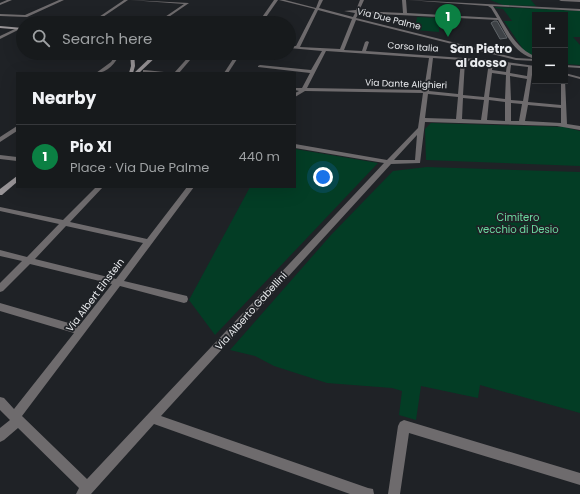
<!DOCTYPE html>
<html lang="en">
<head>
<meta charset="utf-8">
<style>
  :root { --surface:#171a1c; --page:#242729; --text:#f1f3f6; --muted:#9ea1a3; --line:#36383b; --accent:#0b8043 }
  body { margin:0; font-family:Poppins,sans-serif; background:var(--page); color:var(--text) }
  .controls { position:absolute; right:12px; top:12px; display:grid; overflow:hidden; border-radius:0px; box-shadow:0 4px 16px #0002 }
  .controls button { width:36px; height:36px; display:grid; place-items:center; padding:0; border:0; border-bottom:1px solid var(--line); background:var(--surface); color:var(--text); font:20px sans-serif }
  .you { position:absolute; left:323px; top:177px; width:14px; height:14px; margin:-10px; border:3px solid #fff; border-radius:50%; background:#1a73e8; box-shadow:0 0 0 6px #1a73e833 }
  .badge { display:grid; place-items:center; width:26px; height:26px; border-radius:50%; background:var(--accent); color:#fff; font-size:13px; font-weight:700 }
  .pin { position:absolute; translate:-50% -33px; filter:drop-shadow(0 1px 2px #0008) }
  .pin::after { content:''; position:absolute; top:21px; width:14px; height:12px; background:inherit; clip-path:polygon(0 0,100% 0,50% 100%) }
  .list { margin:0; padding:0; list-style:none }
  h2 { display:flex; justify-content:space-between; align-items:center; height:52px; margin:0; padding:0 16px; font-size:17px }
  h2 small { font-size:13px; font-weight:400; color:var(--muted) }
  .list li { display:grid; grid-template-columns:26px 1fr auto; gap:12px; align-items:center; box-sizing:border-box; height:64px; padding:0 16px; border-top:1px solid var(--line) }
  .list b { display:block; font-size:15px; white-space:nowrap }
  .list p { margin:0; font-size:13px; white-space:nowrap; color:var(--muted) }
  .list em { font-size:13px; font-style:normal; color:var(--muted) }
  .icon { flex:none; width:22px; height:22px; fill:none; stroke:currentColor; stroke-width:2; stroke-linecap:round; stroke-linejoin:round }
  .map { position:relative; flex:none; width:580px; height:494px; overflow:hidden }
  .search { position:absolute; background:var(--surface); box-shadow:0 4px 16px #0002; left:16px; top:16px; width:280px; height:44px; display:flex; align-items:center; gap:10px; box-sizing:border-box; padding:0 14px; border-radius:22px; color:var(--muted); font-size:15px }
  .panel { position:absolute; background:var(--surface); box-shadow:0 4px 16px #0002; left:16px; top:72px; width:280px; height:116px; border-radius:0px }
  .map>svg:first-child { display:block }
</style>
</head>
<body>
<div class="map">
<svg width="580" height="494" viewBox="0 0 580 494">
  <rect width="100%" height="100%" fill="#1f2226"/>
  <g fill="#033d25">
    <polygon points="490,0 531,0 536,6 503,5"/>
    <polygon points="496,7 580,11 580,37 573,37 580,45 580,65 565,64 565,15 535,15 535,57 525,52 504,21 512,21 503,9 494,8"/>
    <polygon points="417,17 439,18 439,32 415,30"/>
    <polygon points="431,123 564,127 580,131 580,166 426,160 425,129"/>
    <polygon points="295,149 378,163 215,335 189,300 250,187 295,187"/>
    <polygon points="427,167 580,172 580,413 480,385 478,398 421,386 416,420 399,415 402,391 392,388 327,383 274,366 255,356 230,350 331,235 393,171"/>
  </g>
  <polygon fill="#3e4246" stroke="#606569" points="494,21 497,21 507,38 500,39 491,23"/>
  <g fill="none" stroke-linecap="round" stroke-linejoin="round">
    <g fill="#6e6b6d" fill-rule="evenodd">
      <polygon points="7,0 12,0 0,5 0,3"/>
      <polygon points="59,0 64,0 27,17 0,16 0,14 25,15"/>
      <polygon points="124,0 128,0 94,23 90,23"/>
      <polygon points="130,0 189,3 160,23 156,23 184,4"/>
      <polygon points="274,0 278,0 262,23 258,23"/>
      <path d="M279,0H285L316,8L319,0H323L319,8L353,17L355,13L344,11L356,10L360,0H364L359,11L403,13L402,0H406L407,13L497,18L491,8L488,6L408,0L580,9V11L493,6C506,25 512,45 534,56V58H532C514,52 507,36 498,20L359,13L356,18L516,58L535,59V61L516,60L356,20L344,50L362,51L365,42L367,41L369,42L366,51L491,60L535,66V68H533L528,102L561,105V81L565,80L567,124L580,126V130L557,126L425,122L420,163L391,164L161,416L368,488L373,489L374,494H350L154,424L91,494H76L79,488L18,428L4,440L0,442V428L10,420L0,410V397L4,398L14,409L74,333L0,311V303L79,326L112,284L30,264L3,291L0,292V283L22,261L0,256V250L27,257L59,224L0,211V207L63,220L96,187H103L70,222L147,239L187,187H194L124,281L187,296L188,299L187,302L184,303L120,286L22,416L87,479L384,163L295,148V144L387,160L418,128L423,93L305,91L295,97V93L299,91L295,90V88H302L310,73L258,67V66L260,65L311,70L322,51L289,48V46H296L315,9ZM318,10L352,19L340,49L300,47ZM326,51L429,58L424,90L307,88ZM433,58L461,60L458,94L429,91ZM465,61L489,62L484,97L463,95ZM493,63L507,64L506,72L492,70ZM511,65L528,67L527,76L510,73ZM492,73L506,75L505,99L489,97ZM510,76L527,79L523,101L511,100ZM428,94L458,97L456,119L425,118ZM463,98L484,100L481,120L462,119ZM489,100L505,102V121L487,120ZM511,103L522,104L519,121H511ZM528,105L561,108V123L525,121ZM417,135L415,160H394ZM66,226L143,243L116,279L35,259Z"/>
      <polygon points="559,0 580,0 580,2 561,1"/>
      <polygon points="17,28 20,29 0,39 0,36"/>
      <path d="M117,53H121C115,63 108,73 96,73L111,62Z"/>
      <polygon points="192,53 196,53 179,73 174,73"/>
      <polygon points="237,53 241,53 228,73 224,73"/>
      <polygon points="565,65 580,66 580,68 565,67"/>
      <polygon points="145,70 164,72 166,73 143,72 143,70"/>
      <polygon points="565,73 580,77 580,79 565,75"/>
      <polygon points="17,126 17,131 0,142 0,137"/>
      <polygon points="0,155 17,157 17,161 0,159"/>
      <polygon points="404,420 580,473 580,485 409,433 400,494 388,494 398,426 400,422"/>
    </g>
    <g fill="#999598" fill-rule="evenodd">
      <polygon points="0,26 23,28 23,30 0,28"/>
      <polygon points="130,53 134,53 135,66 133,73 129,73 131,66"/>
      <polygon points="155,53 160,53 139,73 134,73"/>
      <polygon points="17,176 17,182 2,195 0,195 0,189"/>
    </g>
  </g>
  <g text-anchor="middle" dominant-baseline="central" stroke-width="3.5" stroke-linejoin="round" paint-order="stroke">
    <g font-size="9" fill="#e8eaed" stroke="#1f2226">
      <text transform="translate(389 19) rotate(14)">Via Due Palme</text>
      <text transform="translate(413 47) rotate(4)">Corso Italia</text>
      <text transform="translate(406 84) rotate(2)">Via Dante Alighieri</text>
    </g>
    <g font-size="10" fill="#6cdaa1" stroke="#1f2226">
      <text x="518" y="217">Cimitero<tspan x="518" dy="12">vecchio di Desio</tspan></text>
    </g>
    <g font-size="10" fill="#e8eaed" stroke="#1f2226">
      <text transform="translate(95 295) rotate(-53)">Via Albert Einstein</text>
      <text transform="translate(251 311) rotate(-48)">Via Alberto Gabellini</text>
    </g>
    <g font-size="12" font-weight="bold" fill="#e8eaed" stroke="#1f2226">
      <text x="481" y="48">San Pietro<tspan x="481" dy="14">al dosso</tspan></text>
    </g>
  </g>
</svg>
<div class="controls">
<button>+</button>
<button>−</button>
</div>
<div class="you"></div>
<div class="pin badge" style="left:448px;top:37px">1</div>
<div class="search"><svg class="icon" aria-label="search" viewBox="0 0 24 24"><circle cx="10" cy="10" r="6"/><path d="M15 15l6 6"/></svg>Search here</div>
<section class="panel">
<h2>Nearby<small></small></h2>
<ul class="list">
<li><span class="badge">1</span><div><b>Pio XI</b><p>Place · Via Due Palme</p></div><em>440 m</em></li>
</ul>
</section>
</div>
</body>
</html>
